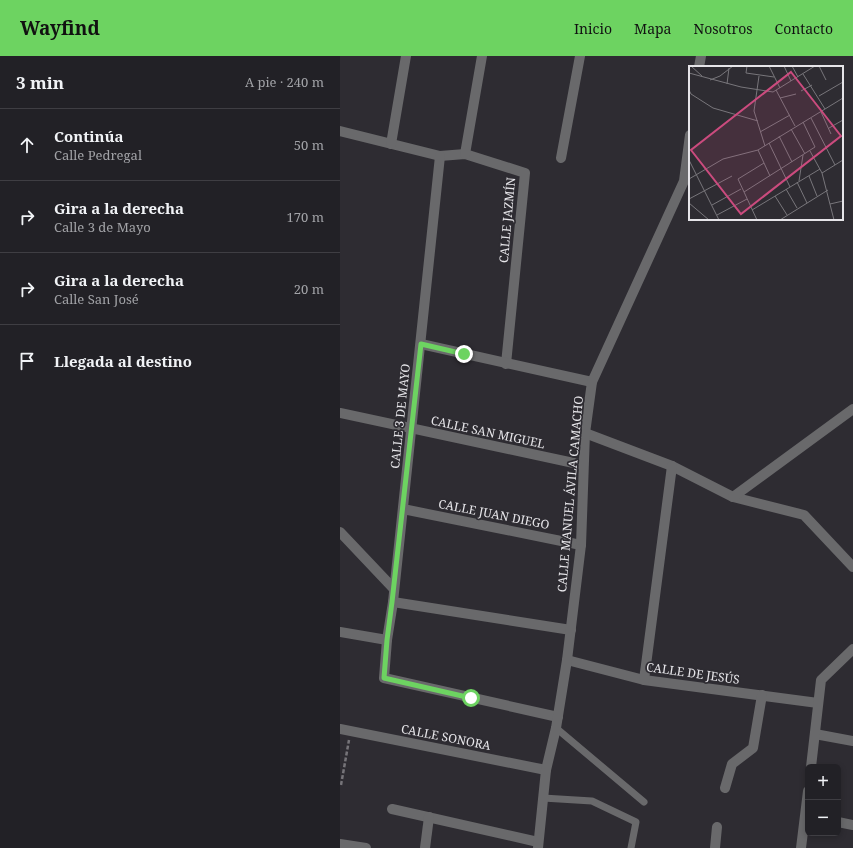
<!DOCTYPE html>
<html lang="es">
<head>
<meta charset="utf-8">
<style>
  :root { --surface:#222126; --page:#2e2e32; --text:#f1f3f6; --muted:#a2a3a7; --line:#3f3e43; --accent:#6dd361 }
  body { margin:0; font-family:"Noto Serif",serif; background:var(--page); color:var(--text) }
  .controls { position:absolute; right:12px; bottom:12px; display:grid; overflow:hidden; border-radius:6px; box-shadow:0 2px 6px #0003 }
  .controls button { width:36px; height:36px; display:grid; place-items:center; padding:0; border:0; border-bottom:1px solid var(--line); background:var(--surface); color:var(--text); font:20px sans-serif }
  .stop { position:absolute; width:12px; height:12px; margin:-9px; border:3px solid #6dd361; border-radius:50%; background:#fff }
  .stop.end { background:#6dd361; border-color:#fff; box-shadow:0 1px 4px #0008 }
  .list { margin:0; padding:0; list-style:none }
  h2 { display:flex; justify-content:space-between; align-items:center; height:52px; margin:0; padding:0 16px; font-size:17px }
  h2 small { font-size:13px; font-weight:400; color:var(--muted) }
  .list li { display:grid; grid-template-columns:26px 1fr auto; gap:12px; align-items:center; box-sizing:border-box; height:72px; padding:0 16px; border-top:1px solid var(--line) }
  .list b { display:block; font-size:15px; white-space:nowrap }
  .list p { margin:0; font-size:13px; white-space:nowrap; color:var(--muted) }
  .list em { font-size:13px; font-style:normal; color:var(--muted) }
  .icon { flex:none; width:22px; height:22px; fill:none; stroke:currentColor; stroke-width:2; stroke-linecap:round; stroke-linejoin:round }
  .map { position:relative; flex:none; width:513px; height:792px; overflow:hidden }
  header { display:flex; align-items:center; gap:24px; box-sizing:border-box; height:56px; padding:0 20px; background:var(--accent); color:#111 }
  header strong { font-size:19px }
  nav { display:flex; gap:22px; margin-inline-start:auto; font-size:14px }
  main { display:flex }
  aside { flex:1; background:var(--surface) }
  .map>svg:first-child { display:block }
</style>
</head>
<body>
<header>
<strong>Wayfind</strong>
<nav><a>Inicio</a><a>Mapa</a><a>Nosotros</a><a>Contacto</a></nav>
</header>
<main>
<aside>
<h2>3 min<small>A pie · 240 m</small></h2>
<ul class="list">
<li><svg class="icon" aria-label="ahead" viewBox="0 0 24 24"><path d="M12 20V5M6 11l6-6 6 6"/></svg><div><b>Continúa</b><p>Calle Pedregal</p></div><em>50 m</em></li>
<li><svg class="icon" aria-label="right" viewBox="0 0 24 24"><path d="M7 20v-9h11M14 6l5 5-5 5"/></svg><div><b>Gira a la derecha</b><p>Calle 3 de Mayo</p></div><em>170 m</em></li>
<li><svg class="icon" aria-label="right" viewBox="0 0 24 24"><path d="M7 20v-9h11M14 6l5 5-5 5"/></svg><div><b>Gira a la derecha</b><p>Calle San José</p></div><em>20 m</em></li>
<li><svg class="icon" aria-label="arrive" viewBox="0 0 24 24"><path d="M6 21V4h12l-3 4 3 4H6"/></svg><div><b>Llegada al destino</b></div></li>
</ul>
</aside>
<div class="map">
<svg width="513" height="792" viewBox="0 0 513 792">
  <rect width="100%" height="100%" fill="#2e2c32"/>
  <g fill="none" stroke-linecap="round" stroke-linejoin="round">
    <polyline stroke="#767479" stroke-width="2.5" stroke-dasharray="4 2" stroke-linecap="butt" points="1,729 9,684"/>
    <g stroke="#69696b" stroke-width="7">
      <polyline points="216,672 304,746"/>
      <polyline points="203,742 252,745 296,766 291,792"/>
    </g>
    <g stroke="#69696b" stroke-width="10">
      <polyline points="359,11 361,0"/>
      <polyline points="0,75 100,100 125,98 185,117 166,308"/>
      <polyline points="51,88 66,0"/>
      <polyline points="125,98 142,0"/>
      <polyline points="100,100 53,546 47,584 44,622 218,661"/>
      <polyline points="221,102 240,0"/>
      <polyline points="81,288 252,326"/>
      <polyline points="0,357 243,409"/>
      <polyline points="245,377 332,410 393,441 464,459 513,511"/>
      <polyline points="393,441 513,353"/>
      <polyline points="63,453 241,489"/>
      <polyline points="0,476 54,533"/>
      <polyline points="53,546 231,574"/>
      <polyline points="0,576 47,584"/>
      <polyline points="227,604 304,624 478,647"/>
      <polyline points="304,624 332,410"/>
      <polyline points="0,673 206,714"/>
      <polyline points="475,678 513,685"/>
      <polyline points="471,711 481,624 513,593"/>
      <polyline points="385,732 392,708 413,692 422,639"/>
      <polyline points="52,753 198,786"/>
      <polyline points="498,766 513,769"/>
      <polyline points="0,788 26,792"/>
      <polyline points="85,792 89,761"/>
      <polyline points="198,792 206,714 216,672 227,604 241,489 245,377 252,326 344,125 350,79"/>
      <polyline points="375,792 377,771"/>
      <polyline points="461,792 468,735"/>
    </g>
  </g>
  <g fill="none" stroke-linecap="round" stroke-linejoin="round">
    <polyline stroke="#6dd361" stroke-width="5" points="124,298 81,288 52,546 47,584 44,622 131,642"/>
  </g>
  <g text-anchor="middle" dominant-baseline="central" stroke-width="3.5" stroke-linejoin="round" paint-order="stroke">
    <g font-size="12" fill="#e6e5e9" stroke="#2e2c32">
      <text transform="translate(167 164) rotate(-85)">CALLE JAZMÍN</text>
      <text transform="translate(60 360) rotate(-84)">CALLE 3 DE MAYO</text>
      <text transform="translate(148 376) rotate(12)">CALLE SAN MIGUEL</text>
      <text transform="translate(230 438) rotate(-85)">CALLE MANUEL ÁVILA CAMACHO</text>
      <text transform="translate(154 458) rotate(11)">CALLE JUAN DIEGO</text>
      <text transform="translate(353 617) rotate(8)">CALLE DE JESÚS</text>
      <text transform="translate(106 681) rotate(11)">CALLE SONORA</text>
    </g>
  </g>
  <g transform="translate(349 10)">
    <rect width="154" height="154" fill="#2e2c32"/>
    <path fill="none" stroke="#78767b" stroke-width="1" d="M2,0L13,10M58,0L57,7L85,11M80,0L91,22M95,0L102,15M103,0L109,11M130,0L137,14M0,7L52,21L84,26L126,0M114,8L136,43M70,10L65,45L76,80M21,14L31,10L44,0M38,18L40,2M0,24L2,28L24,42L69,55M87,24L106,60M112,25L123,19M130,30L154,16M91,32L107,28M132,46L142,68M122,52L146,99M140,62L154,54M102,63L116,88M71,66L101,49M90,70L103,96M80,77L101,121M69,84L81,110M121,85L133,107L145,154M0,94L30,154M133,107L154,94M120,110L128,130M0,113L34,93L69,84L154,32M110,115L114,89M108,116L118,137M97,123L108,142M55,126L126,81L114,56M86,130L98,149M0,133L43,110M0,137L20,154M141,138L154,135M23,139L52,123M63,144L131,103M28,149L58,133M68,154L49,113L75,97M91,154L139,124"/>
    <path fill="#cb4b7e" fill-opacity="0.15" stroke="#cb4b7e" stroke-width="2" d="M102,6L152,70L52,148L2,84Z"/>
    <rect width="154" height="154" fill="none" stroke="#e6e5e9" stroke-width="2"/>
  </g>
</svg>
<div class="controls">
<button>+</button>
<button>−</button>
</div>
<div class="stop" style="left:131px;top:642px"></div>
<div class="stop end" style="left:124px;top:298px"></div>
</div>
</main>
</body>
</html>
